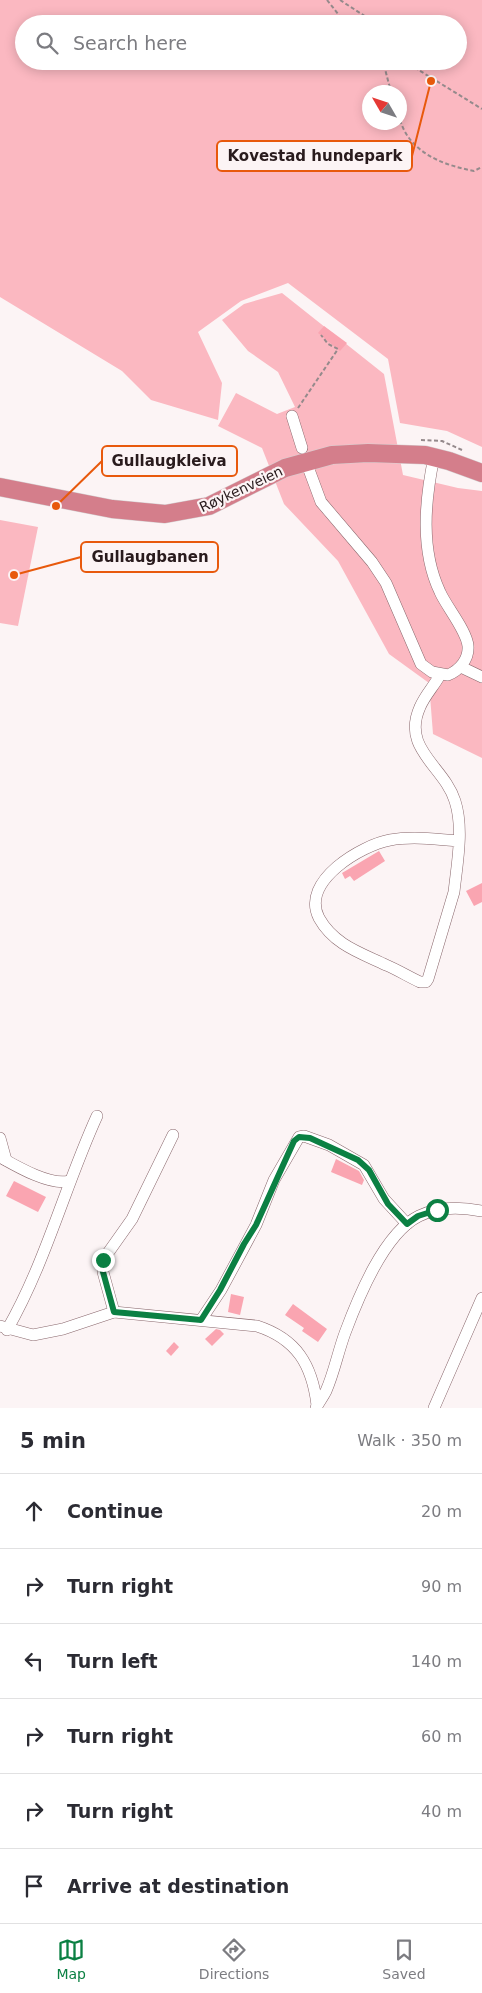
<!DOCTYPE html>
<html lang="en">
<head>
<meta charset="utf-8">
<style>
  :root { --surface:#fff; --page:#f2f2f3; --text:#2b2b33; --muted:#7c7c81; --line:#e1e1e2; --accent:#0b8043 }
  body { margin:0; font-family:"DejaVu Sans",sans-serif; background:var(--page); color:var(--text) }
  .compass { position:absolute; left:362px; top:85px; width:45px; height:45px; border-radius:50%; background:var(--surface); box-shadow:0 2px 12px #0003; rotate:309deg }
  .stop { position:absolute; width:15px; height:15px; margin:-11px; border:4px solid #0b8043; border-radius:50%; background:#fff }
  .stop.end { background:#0b8043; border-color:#fff; box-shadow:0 1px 5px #0008 }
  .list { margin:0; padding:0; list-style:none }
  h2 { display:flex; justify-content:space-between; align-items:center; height:65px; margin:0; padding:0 20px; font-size:21px }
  h2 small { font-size:16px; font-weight:400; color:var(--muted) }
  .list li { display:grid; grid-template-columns:32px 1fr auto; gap:15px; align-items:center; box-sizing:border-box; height:75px; padding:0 20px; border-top:1px solid var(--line) }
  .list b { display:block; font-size:19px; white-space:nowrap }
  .list em { font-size:16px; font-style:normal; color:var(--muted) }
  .icon { flex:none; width:28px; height:28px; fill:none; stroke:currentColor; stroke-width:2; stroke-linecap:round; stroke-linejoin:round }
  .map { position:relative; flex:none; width:482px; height:1408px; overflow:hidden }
  .search { position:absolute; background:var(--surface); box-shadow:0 2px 12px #0003; left:15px; right:15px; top:15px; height:55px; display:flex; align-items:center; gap:12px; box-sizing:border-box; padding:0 18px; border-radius:28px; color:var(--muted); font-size:19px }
  .sheet { height:515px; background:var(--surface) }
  nav { display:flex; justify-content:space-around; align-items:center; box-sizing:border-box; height:70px; border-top:1px solid var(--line); background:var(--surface); font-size:14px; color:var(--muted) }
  nav a { display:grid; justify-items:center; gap:2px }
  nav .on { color:var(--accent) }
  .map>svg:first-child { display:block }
</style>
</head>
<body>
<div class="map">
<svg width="482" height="1408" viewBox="0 0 482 1408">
  <rect width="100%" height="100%" fill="#fcf4f5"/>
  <g fill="#fbb8c1" fill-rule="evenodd">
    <path d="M0,0H482V447L447,431L400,423L388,359L288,283L241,301L198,332L222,383L218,420L151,400L122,371L0,297ZM24,24H458V61H24ZM370,92H400V122H370Z"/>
    <polygon points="282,293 384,374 403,475 458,488 482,491 482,758 433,734 429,683 389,654 338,561 284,504 262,448 218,426 236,393 277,414 295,407 278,372 248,351 222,320 244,304"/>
    <polygon points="0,520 38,527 18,626 0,623"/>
  </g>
  <g fill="#faa5b1">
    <polygon points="324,326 347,343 340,351 318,333"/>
    <polygon points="379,851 385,861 354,881 350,876 345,879 342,873"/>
    <polygon points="482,883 482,902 474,906 466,891"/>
    <polygon points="336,1159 359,1171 364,1180 362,1185 331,1172"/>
    <polygon points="14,1181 46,1197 38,1212 6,1196"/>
    <polygon points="231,1294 244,1297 240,1315 228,1312"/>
    <polygon points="293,1304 327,1329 318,1342 302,1331 304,1328 285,1315"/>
    <polygon points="216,1329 220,1330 224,1334 212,1346 205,1339"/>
    <polygon points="174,1342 179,1347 171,1356 166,1351"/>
  </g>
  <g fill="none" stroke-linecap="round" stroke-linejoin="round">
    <defs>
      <g id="minor">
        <polyline points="292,416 302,448"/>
        <path d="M308,467L321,502L372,562L386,583L421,664L432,672L448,675C460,670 469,659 468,646C467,631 446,606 440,592C420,550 425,500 434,457"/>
        <polyline points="461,667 482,677"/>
        <path d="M440,675C434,686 425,695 420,707C401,749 444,766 455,801C464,829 457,864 454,892L428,979L426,982H420C409,977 398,970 386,965C361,953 334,945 319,918C300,881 362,845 390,840C411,836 437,839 458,841"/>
        <polyline points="0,1138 6,1160"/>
        <path d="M0,1157C16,1166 50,1186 69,1181"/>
        <polyline points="114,1312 103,1272 103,1260 132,1219 173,1135"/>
        <polyline points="201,1320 221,1290 256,1225 274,1180 299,1137 304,1136 329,1145 364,1165 384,1199 407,1224"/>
        <path d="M0,1326L33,1335L63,1329L114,1312L257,1326C297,1339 312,1365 317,1405"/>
        <path d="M7,1330C46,1262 65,1186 97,1116"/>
        <path d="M316,1408C319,1402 323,1397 326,1391C334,1373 338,1352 345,1333C358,1298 384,1233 419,1216C439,1206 461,1207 482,1211"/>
        <polyline points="434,1408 482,1298"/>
      </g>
      <polyline id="highway" points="0,487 112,509 165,514 209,506 285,468 332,455 368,453 425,455 449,461 482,473"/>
    </defs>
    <use href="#minor" stroke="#89676c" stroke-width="12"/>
    <use href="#highway" stroke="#d4d1d2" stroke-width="19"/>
    <g stroke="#958a8c" stroke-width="2" stroke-dasharray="4 2.5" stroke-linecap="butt">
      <polyline points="327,0 346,24"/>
      <polyline points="340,0 377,24"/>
      <polyline points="378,61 385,69 391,92"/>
      <polyline points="412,61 417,69 482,109"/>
      <polyline points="385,69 417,69"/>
      <path d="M400,120C410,153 443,165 474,171L482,167"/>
      <polyline points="298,408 338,349 328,344 321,335"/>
      <polyline points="421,440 442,441 462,450"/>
    </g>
    <use href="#minor" stroke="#fff" stroke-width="11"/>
    <use href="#highway" stroke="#d47e8b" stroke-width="18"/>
  </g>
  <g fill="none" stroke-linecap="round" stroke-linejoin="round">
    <polyline stroke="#0b8043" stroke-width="6" points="103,1260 103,1272 114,1312 201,1320 220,1290 244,1244 256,1225 294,1141 299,1137 310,1138 358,1160 369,1170 388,1204 407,1224 418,1216 437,1210"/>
  </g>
  <g text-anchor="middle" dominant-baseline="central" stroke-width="4.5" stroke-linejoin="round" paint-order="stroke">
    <g font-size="14" fill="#291b1d" stroke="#fcf4f5">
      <text transform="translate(241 489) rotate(-25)">Røykenveien</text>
    </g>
  </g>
  <path fill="none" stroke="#e8590c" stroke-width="2" d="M431 81L412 156M56 506L102 461M14 575L81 557"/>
  <g fill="#e8590c" stroke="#fcf4f5" stroke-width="2">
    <circle cx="431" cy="81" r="5"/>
    <circle cx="56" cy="506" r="5"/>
    <circle cx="14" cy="575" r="5"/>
  </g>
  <g fill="#fcf4f5" stroke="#e8590c" stroke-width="2">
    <rect x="217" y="141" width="195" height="30" rx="5"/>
    <rect x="102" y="446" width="135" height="30" rx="5"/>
    <rect x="81" y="542" width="137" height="30" rx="5"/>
  </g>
  <g font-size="15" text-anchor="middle" font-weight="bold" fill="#291b1d">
    <text x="315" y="161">Kovestad hundepark</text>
    <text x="169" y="466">Gullaugkleiva</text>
    <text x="150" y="562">Gullaugbanen</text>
  </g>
</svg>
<svg class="compass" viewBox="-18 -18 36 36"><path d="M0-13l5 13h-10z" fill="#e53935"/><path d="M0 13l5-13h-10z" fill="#7c7c81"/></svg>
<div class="stop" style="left:437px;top:1210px"></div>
<div class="stop end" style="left:103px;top:1260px"></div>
<div class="search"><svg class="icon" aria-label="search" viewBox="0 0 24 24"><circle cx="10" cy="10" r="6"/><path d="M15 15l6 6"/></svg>Search here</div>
</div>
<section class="sheet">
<h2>5 min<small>Walk · 350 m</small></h2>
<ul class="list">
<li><svg class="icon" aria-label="ahead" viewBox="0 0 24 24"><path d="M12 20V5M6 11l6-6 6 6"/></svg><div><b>Continue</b></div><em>20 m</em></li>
<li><svg class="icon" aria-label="right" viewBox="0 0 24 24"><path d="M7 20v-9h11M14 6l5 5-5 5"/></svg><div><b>Turn right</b></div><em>90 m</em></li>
<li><svg class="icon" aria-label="left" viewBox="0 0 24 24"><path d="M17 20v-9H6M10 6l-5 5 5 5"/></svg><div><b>Turn left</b></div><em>140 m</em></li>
<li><svg class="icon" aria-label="right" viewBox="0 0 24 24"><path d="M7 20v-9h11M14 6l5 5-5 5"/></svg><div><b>Turn right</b></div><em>60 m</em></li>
<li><svg class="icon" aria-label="right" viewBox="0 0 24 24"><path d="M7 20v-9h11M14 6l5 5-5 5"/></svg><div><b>Turn right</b></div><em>40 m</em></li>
<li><svg class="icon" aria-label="arrive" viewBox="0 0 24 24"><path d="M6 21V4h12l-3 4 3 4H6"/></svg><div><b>Arrive at destination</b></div></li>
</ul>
</section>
<nav>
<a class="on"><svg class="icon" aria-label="map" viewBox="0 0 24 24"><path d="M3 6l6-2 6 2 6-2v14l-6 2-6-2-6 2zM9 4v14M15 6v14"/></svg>Map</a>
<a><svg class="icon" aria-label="directions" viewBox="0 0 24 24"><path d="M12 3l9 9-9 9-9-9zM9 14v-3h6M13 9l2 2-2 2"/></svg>Directions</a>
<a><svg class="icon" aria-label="saved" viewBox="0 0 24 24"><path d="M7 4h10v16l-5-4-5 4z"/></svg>Saved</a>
</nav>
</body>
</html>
